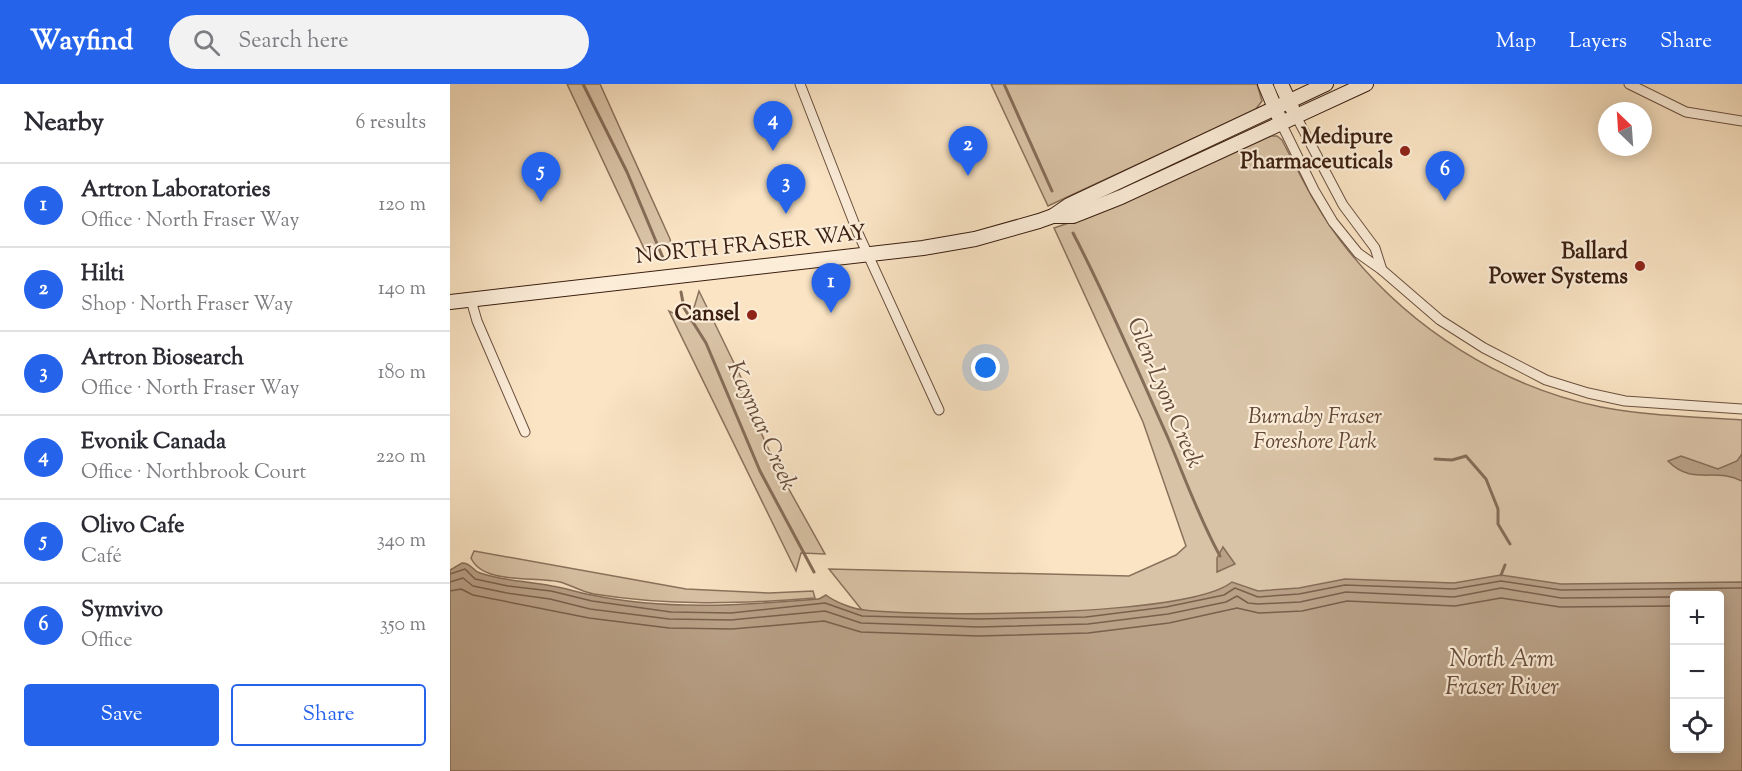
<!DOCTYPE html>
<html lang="en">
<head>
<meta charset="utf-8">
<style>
  :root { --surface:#fff; --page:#f2f2f3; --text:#2b2b33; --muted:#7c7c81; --line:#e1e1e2; --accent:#2563eb }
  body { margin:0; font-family:"Sorts Mill Goudy",serif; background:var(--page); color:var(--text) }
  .controls { position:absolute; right:18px; bottom:18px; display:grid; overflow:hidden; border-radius:6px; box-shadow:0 3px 15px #0003 }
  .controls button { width:54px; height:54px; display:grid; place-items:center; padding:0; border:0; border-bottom:2px solid var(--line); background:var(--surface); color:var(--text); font:30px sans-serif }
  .compass { position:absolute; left:1148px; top:18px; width:54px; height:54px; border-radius:50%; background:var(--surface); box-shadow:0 3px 15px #0003; rotate:335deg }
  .you { position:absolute; left:536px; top:284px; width:21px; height:21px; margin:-15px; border:4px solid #fff; border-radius:50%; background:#1a73e8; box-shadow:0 0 0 9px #1a73e833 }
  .badge { display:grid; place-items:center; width:39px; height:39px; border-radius:50%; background:var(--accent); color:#fff; font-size:20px; font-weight:700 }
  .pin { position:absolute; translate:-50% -50px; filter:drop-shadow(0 2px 3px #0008) }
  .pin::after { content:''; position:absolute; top:32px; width:21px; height:18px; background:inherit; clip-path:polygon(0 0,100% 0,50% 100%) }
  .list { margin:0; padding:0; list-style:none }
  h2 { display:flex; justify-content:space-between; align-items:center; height:78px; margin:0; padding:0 24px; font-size:26px }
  h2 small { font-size:20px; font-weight:400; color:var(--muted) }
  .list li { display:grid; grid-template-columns:39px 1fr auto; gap:18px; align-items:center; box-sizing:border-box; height:84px; padding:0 24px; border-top:2px solid var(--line) }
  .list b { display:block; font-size:22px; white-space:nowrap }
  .list p { margin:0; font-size:20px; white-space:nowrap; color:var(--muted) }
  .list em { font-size:20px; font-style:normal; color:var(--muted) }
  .actions { display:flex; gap:12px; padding:18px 24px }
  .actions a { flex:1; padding:14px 0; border:2px solid var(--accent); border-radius:6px; text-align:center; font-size:21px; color:var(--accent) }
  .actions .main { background:var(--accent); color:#fff }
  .icon { flex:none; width:33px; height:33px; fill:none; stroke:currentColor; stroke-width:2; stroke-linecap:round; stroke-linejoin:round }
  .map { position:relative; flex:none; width:1292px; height:687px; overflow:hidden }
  header { display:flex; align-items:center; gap:36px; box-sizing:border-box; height:84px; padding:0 30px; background:var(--accent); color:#fff }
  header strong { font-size:28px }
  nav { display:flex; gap:33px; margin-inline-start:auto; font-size:21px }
  .search { width:420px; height:54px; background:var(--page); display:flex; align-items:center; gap:15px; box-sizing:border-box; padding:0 21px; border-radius:33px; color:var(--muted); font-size:22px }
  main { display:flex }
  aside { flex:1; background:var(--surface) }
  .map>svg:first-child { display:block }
</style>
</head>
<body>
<header>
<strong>Wayfind</strong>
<div class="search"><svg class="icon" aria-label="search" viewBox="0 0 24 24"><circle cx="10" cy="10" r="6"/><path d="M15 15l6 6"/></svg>Search here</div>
<nav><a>Map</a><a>Layers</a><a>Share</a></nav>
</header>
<main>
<aside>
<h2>Nearby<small>6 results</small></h2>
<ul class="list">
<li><span class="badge">1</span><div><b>Artron Laboratories</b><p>Office · North Fraser Way</p></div><em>120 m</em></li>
<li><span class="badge">2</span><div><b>Hilti</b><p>Shop · North Fraser Way</p></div><em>140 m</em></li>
<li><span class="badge">3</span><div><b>Artron Biosearch</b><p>Office · North Fraser Way</p></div><em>180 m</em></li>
<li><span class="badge">4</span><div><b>Evonik Canada</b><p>Office · Northbrook Court</p></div><em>220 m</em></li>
<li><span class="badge">5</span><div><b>Olivo Cafe</b><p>Café</p></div><em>340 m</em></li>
<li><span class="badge">6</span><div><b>Symvivo</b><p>Office</p></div><em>350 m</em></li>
</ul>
<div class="actions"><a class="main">Save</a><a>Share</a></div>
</aside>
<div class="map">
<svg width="1292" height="687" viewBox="0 0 1292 687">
  <rect width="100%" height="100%" fill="#fae4c4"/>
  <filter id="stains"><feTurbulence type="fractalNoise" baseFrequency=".00333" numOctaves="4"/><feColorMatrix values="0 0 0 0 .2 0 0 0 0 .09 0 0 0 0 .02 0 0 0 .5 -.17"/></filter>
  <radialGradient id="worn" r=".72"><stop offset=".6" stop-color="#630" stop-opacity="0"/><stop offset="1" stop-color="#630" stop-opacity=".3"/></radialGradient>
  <g fill="#d9c3a6" stroke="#8a715c" stroke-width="1.5">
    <polygon points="117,0 150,0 220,155 221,161 203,164 198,173"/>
    <polygon points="541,0 807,0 812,17 805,26 598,122"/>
    <path d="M818,52H827L832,56C851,93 870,132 897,165C960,244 1052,303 1151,323C1198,332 1245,333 1292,336V519L1270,512H1224L764,527L480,559L411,525L379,485L679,492L726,471L736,462L693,338L604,144L639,132Z"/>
    <polygon points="249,207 300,312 297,317 326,382 375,470 351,469 346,487 219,227 240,237"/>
    <path d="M24,467L236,505L319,509L363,507L365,514C290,520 218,522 144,510C132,508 121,501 110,498C85,492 33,501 21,474Z"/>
  </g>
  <g fill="#b9a187" stroke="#866d58" stroke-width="1.5" fill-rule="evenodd">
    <path d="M1292,370V397C1265,383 1242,402 1218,377L1231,372L1268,385L1287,377Z"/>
    <polygon points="773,463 785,480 767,488 767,474"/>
    <path d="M12,479C22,479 22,487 30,489C53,497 78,497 102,502C116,504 129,509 142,511C218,527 293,521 369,515L376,511C385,518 403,525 414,526C478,533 739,533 782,498L808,507L849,504L895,495L1004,499L1051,491L1111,500L1292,498V687H0V486ZM1224,512H1270V664H1224Z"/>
  </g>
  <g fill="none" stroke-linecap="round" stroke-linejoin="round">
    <g stroke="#7a604c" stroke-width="1.5">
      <polyline points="0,490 15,485 25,495 58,502 101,507 142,517 221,528 281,529 375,519 412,532 528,535 636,533 716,523 774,511 785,504 808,513 849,510 895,501 1004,505 1051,497 1111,506 1292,504"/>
      <polyline points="0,498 13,494 23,502 57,509 100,515 140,525 219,535 281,536 375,527 411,539 528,543 638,540 718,530 776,518 787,512 798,519 808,520 850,518 896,508 1004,513 1051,504 1111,514 1224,513"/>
      <polyline points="0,507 11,505 23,511 139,534 219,544 282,545 374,537 411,548 528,552 638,549 719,539 787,524 809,529 852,527 897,517 1005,522 1051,514 1110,523 1224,522"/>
    </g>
    <g stroke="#866d58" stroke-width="3">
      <polyline points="133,0 177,88 213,174"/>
      <polyline points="554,0 602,107"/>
      <path d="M623,149C658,216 687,285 718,354C735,394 749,434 770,472"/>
      <polyline points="231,208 234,224 256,259 310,387 364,488"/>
      <polyline points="985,375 1002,376 1016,372 1036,395 1048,425 1048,440 1060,460"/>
      <polyline points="1051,491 1055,481"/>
    </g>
    <defs>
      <g id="street">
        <polyline points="350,0 408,149 489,326"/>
        <polyline points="1179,0 1236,28 1292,37"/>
        <polyline points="847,34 893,121 925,164 932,186"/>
        <polyline points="832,41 864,106 883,138 908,169 932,186 990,236 1034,264 1096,296 1138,309 1175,317 1292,325"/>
        <polyline points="21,216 27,237 75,348"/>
      </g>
      <g id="secondary">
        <polyline points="815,0 828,31"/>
        <polyline points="831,0 842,24"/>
        <polyline points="603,132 623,132 671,113 916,0"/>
        <polyline points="0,218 473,164 525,155 589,137 603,132 619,121 876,0"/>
      </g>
    </defs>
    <use href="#street" stroke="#6a503e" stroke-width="11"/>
    <use href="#secondary" stroke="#3a1f11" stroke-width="16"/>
    <use href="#street" stroke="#fcedd9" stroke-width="9"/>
    <use href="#secondary" stroke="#fcedd9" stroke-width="14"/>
  </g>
  <g fill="#8f2418" stroke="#fcedd9" stroke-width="2">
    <circle cx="955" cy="67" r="6"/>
    <circle cx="1190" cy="182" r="6"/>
    <circle cx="302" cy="231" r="6"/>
  </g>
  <g text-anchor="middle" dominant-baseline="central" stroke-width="4.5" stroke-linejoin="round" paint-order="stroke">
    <g font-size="22" font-weight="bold" fill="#3a1f11" stroke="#fcedd9" text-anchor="end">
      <text x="943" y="54">Medipure<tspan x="943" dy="25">Pharmaceuticals</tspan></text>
      <text x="1178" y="169">Ballard<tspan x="1178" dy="25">Power Systems</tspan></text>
      <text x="290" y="231">Cansel</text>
    </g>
    <g font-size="22" fill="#3a1f11" stroke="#fcedd9">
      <text transform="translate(301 162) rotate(-6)">NORTH FRASER WAY</text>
    </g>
    <g font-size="22" font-style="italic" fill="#624836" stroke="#fcedd9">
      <text x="865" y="334">Burnaby Fraser<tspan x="865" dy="25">Foreshore Park</tspan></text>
    </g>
    <g font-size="24" font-style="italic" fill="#664c3a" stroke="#fcedd9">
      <text transform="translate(714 309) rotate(67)">Glen-Lyon Creek</text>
      <text transform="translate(311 342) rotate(66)">Kaymar Creek</text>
      <text x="1052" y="576">North Arm<tspan x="1052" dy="28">Fraser River</tspan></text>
    </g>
  </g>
  <rect width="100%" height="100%" filter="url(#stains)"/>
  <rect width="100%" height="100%" fill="url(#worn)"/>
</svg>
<div class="controls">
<button>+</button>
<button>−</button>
<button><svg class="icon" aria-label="locate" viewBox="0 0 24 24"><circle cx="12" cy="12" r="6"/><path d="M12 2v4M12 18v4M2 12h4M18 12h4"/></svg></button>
</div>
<svg class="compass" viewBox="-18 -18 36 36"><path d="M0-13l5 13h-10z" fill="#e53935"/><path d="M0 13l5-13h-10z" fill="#7c7c81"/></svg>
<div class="you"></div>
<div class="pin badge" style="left:381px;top:229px">1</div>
<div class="pin badge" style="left:518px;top:92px">2</div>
<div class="pin badge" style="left:336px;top:130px">3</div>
<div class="pin badge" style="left:323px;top:67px">4</div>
<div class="pin badge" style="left:91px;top:118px">5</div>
<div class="pin badge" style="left:995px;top:117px">6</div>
</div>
</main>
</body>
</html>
